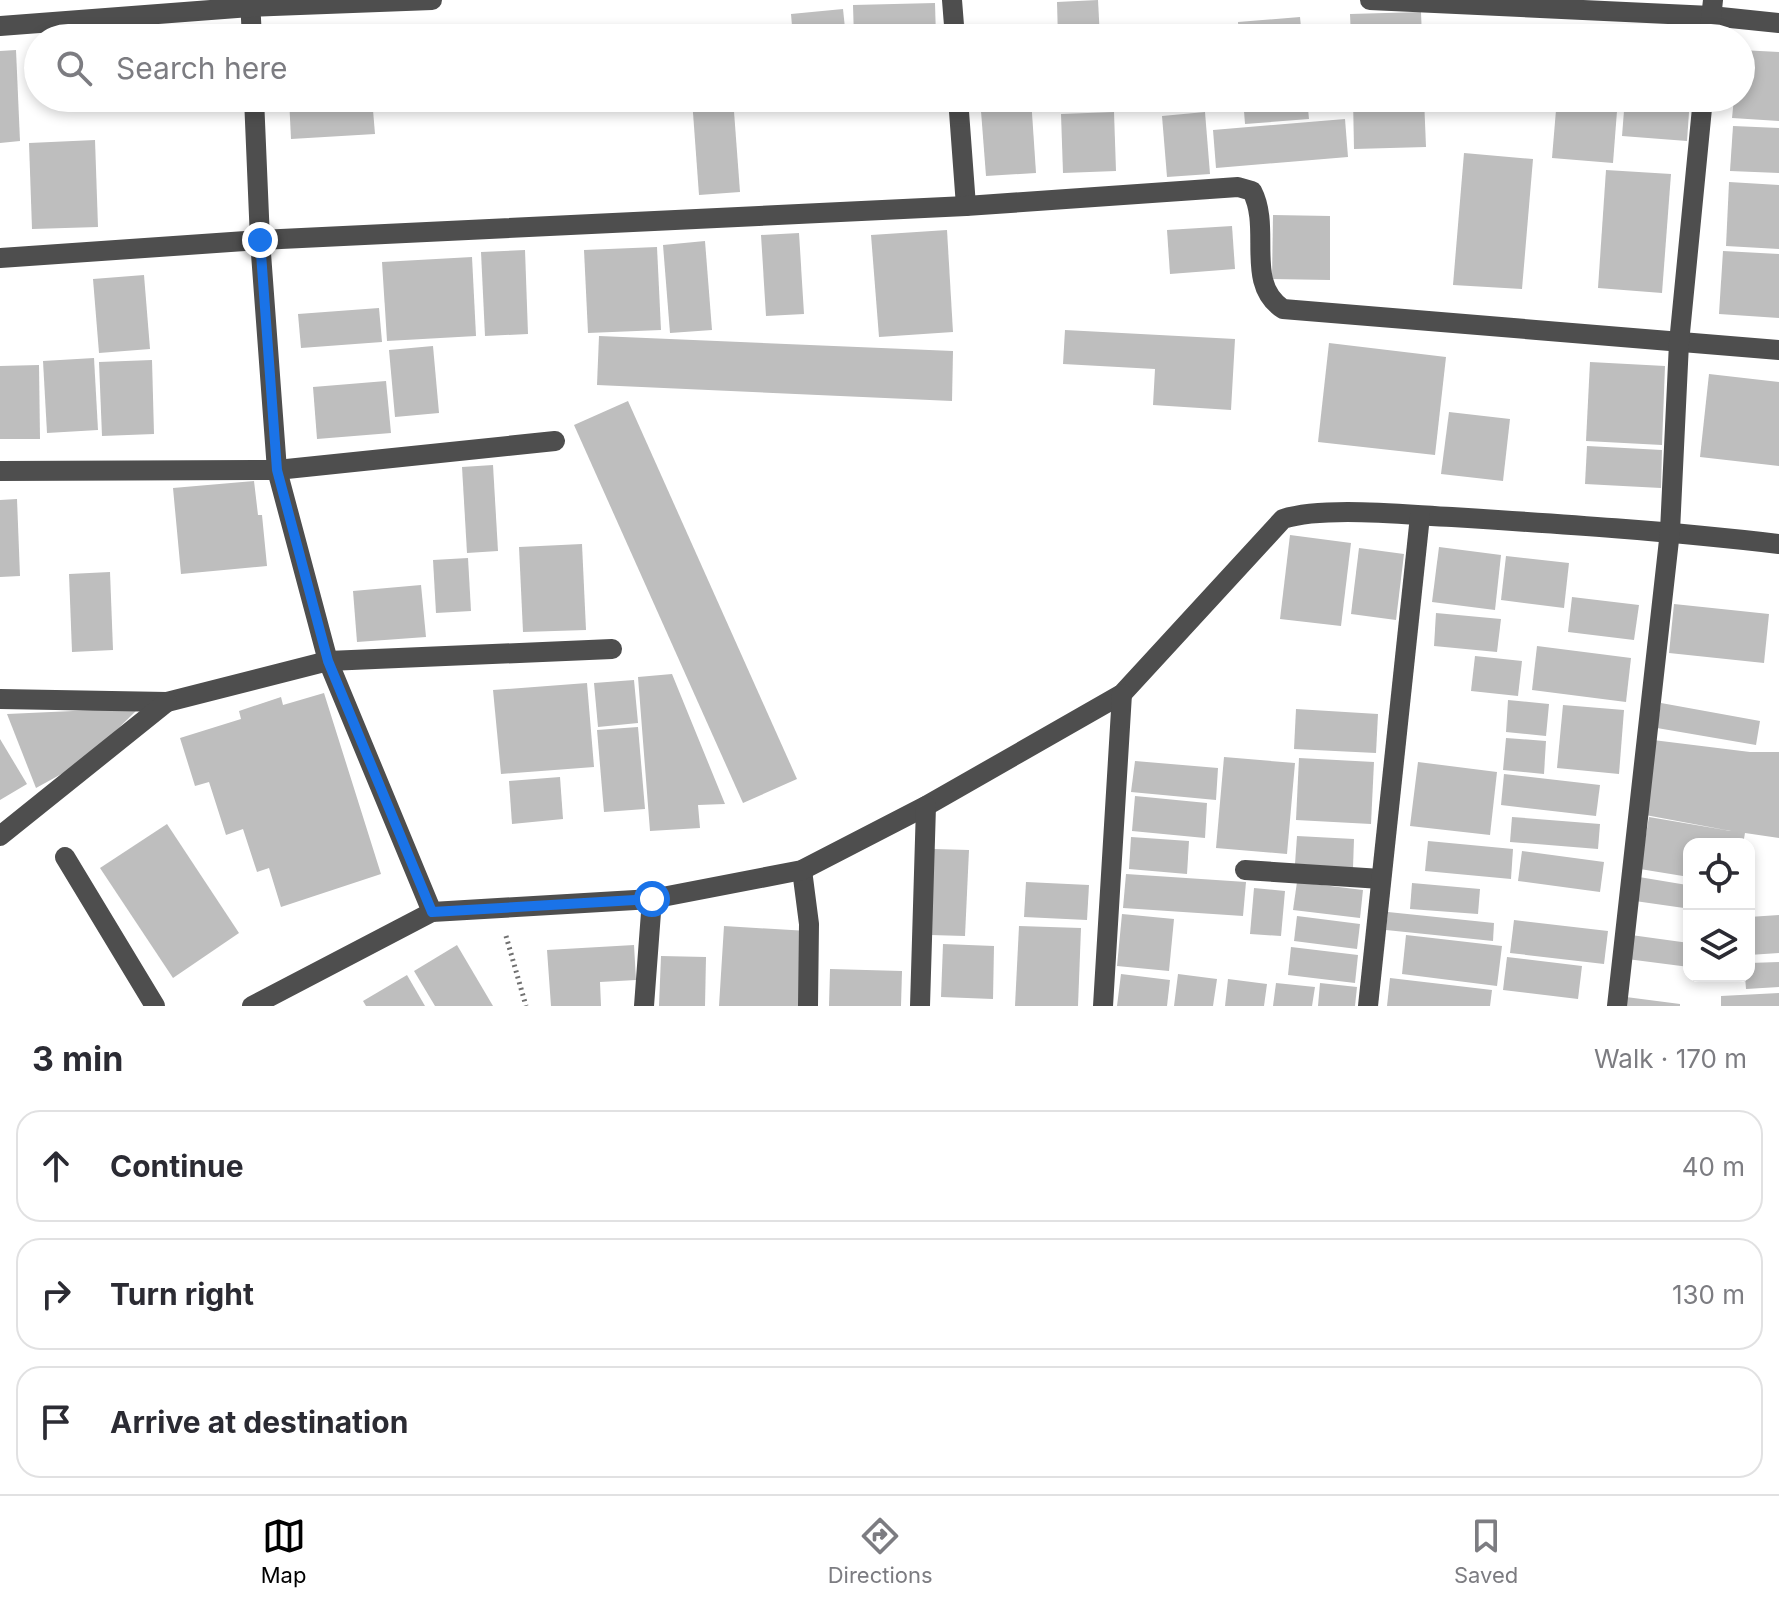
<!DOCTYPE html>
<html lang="en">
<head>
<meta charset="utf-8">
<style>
  :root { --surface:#fff; --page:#f7f7f7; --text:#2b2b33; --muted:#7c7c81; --line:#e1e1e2; --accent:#000 }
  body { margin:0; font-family:Inter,sans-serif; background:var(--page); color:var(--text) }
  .controls { position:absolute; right:24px; bottom:24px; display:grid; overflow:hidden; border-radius:16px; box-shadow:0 4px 12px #0003 }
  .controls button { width:72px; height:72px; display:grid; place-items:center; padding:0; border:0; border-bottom:2px solid var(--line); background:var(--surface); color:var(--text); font:40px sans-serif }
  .stop { position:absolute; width:24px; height:24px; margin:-18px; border:6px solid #1a73e8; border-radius:50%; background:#fff }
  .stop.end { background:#1a73e8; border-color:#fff; box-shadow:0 2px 8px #0008 }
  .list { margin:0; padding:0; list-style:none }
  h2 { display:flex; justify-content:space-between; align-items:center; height:104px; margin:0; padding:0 32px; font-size:34px }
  h2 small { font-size:26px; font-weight:400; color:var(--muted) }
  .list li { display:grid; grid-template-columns:52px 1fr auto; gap:24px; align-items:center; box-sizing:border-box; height:112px; margin:0 16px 16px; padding:0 16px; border:2px solid var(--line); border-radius:24px }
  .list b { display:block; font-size:30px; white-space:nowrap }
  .list em { font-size:26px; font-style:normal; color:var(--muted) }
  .icon { flex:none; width:44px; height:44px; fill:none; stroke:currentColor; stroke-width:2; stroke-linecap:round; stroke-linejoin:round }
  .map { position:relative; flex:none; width:1779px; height:1006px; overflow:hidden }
  .search { position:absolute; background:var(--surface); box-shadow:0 4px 12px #0003; left:24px; right:24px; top:24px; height:88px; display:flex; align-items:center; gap:20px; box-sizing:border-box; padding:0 28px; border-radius:44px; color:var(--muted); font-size:30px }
  .sheet { height:488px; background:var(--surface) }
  nav { display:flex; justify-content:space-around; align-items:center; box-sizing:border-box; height:112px; border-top:2px solid var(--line); background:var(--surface); font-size:22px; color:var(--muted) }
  nav a { display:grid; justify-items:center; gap:4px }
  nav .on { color:var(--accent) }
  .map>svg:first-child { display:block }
</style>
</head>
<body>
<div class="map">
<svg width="1779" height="1006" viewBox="0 0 1779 1006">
  <rect width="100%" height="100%" fill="#fff"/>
  <g fill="#bebebe">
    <polygon points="1098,0 1100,38 1058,38 1057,2"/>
    <polygon points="935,3 936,38 854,38 853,5"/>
    <polygon points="843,9 846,38 793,38 791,14"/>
    <polygon points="1421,12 1422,38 1351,38 1350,14"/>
    <polygon points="1300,17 1302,38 1239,38 1238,22"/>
    <polygon points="316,27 317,38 289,38 288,29"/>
    <polygon points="16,50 20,141 0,143 0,51"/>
    <polygon points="1741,50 1779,52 1779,121 1732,118 1734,98 1741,98"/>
    <polygon points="289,98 372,98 375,134 291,139"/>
    <polygon points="733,98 740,192 699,195 692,99"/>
    <polygon points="798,98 840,98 841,100 799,104"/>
    <polygon points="980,98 1031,98 1036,173 986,176"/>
    <polygon points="1059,98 1123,98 1123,107 1060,109"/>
    <polygon points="1243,98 1307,98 1309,119 1245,124"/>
    <polygon points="1353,98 1424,98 1426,147 1354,149"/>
    <polygon points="1557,98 1618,98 1613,163 1552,158"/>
    <polygon points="1625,98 1690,98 1687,141 1622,136"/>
    <polygon points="1114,112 1116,171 1063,173 1061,114"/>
    <polygon points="1205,112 1210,174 1167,177 1162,116"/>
    <polygon points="1345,119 1348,157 1216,168 1213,130"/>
    <polygon points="1733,126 1779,128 1779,173 1730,171"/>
    <polygon points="95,140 98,227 32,229 29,143"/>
    <polygon points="1464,153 1533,159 1522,289 1453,285"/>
    <polygon points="1606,170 1671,174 1662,293 1598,288"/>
    <polygon points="1729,182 1779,185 1779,249 1726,246"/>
    <polygon points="1273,215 1330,216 1330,280 1272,279"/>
    <polygon points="1232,226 1235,269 1170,274 1167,230"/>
    <polygon points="947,230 953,332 879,337 871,235"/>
    <polygon points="799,233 804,314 766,316 761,235"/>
    <polygon points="705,241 712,330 670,333 663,245"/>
    <polygon points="657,247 661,330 588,333 584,250"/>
    <polygon points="525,250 528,334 485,336 481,252"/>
    <polygon points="1723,251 1779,254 1779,318 1719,314"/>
    <polygon points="472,257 476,336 387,341 382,262"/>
    <polygon points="144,275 150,349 99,353 93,279"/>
    <polygon points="379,308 382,342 301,348 298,314"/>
    <polygon points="1065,330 1235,339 1231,410 1153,405 1155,369 1063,364"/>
    <polygon points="599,336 953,351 952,401 597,385"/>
    <polygon points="1329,343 1446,357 1435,455 1318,442"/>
    <polygon points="433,346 439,413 395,417 389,350"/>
    <polygon points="94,358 98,430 47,433 43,361"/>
    <polygon points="152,360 154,434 102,436 99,362"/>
    <polygon points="1590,362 1665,366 1662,445 1586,441"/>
    <polygon points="39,365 40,439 0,439 0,366"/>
    <polygon points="1709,374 1779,382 1779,466 1700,457"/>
    <polygon points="386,381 391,433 317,439 313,387"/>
    <polygon points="628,401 797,779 743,803 574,425"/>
    <polygon points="1449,412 1510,419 1503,481 1441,474"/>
    <polygon points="1587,446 1662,450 1661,488 1585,484"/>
    <polygon points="493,465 498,551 467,553 462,467"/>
    <polygon points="254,481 258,515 262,515 267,566 181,574 173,488"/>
    <polygon points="17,499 20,576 0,577 0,500"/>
    <polygon points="1290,535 1351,543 1341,626 1280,619"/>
    <polygon points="582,544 586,630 523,632 519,547"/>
    <polygon points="1439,547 1501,555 1495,610 1432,602"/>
    <polygon points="1359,548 1404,554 1396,620 1351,614"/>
    <polygon points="1506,556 1569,563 1564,608 1501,600"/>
    <polygon points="468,558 471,611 436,613 433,560"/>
    <polygon points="110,572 113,650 72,652 69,574"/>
    <polygon points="421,585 426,637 357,642 353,591"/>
    <polygon points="1572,597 1639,605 1634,640 1568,632"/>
    <polygon points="1674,604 1769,614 1764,663 1669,653"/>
    <polygon points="1436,613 1501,619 1497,652 1434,646"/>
    <polygon points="1537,646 1631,658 1626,702 1532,690"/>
    <polygon points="1475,656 1522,661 1518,696 1471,691"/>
    <polygon points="672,674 725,804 698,805 700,828 650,831 638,677"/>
    <polygon points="634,680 638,723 598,727 594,683"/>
    <polygon points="587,683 594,767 501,774 493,690"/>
    <polygon points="324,693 381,874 281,907 269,868 257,872 243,829 226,835 209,782 195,786 180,738 241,719 239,711 281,697 283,705"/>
    <polygon points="1508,700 1549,704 1546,736 1506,732"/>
    <polygon points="1661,703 1760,721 1756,745 1657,728"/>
    <polygon points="1563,705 1624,710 1619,774 1557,768"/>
    <polygon points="139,708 85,761 36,788 7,714"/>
    <polygon points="1296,709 1378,714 1376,753 1294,749"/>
    <polygon points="638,727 645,809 604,812 597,730"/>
    <polygon points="1506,738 1546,741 1544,774 1503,770"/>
    <polygon points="0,739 27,784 0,800"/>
    <polygon points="1653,740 1750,752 1779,752 1779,838 1745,833 1743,844 1689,844 1689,877 1640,869 1649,817 1731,831 1640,814"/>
    <polygon points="1224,757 1295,763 1287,854 1216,848"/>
    <polygon points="1299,758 1374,762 1371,824 1296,820"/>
    <polygon points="1135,761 1218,768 1216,800 1131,792"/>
    <polygon points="1418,762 1497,772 1490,835 1410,826"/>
    <polygon points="1504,774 1600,785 1596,816 1501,805"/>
    <polygon points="560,777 563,819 512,824 509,781"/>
    <polygon points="1135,796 1207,803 1205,838 1132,831"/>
    <polygon points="1512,817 1600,824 1598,849 1510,842"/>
    <polygon points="167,824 239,933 173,978 100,868"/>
    <polygon points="1297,836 1354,839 1353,868 1295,864"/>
    <polygon points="1131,837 1189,841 1187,874 1129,869"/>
    <polygon points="1428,841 1513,849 1511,879 1425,871"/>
    <polygon points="933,849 969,850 965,936 930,935"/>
    <polygon points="1522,851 1604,862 1600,892 1518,881"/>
    <polygon points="1126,874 1246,882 1243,916 1123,908"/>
    <polygon points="1639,877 1687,885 1684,908 1635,901"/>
    <polygon points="1026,882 1089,885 1087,920 1024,917"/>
    <polygon points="1297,882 1363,890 1360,918 1293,910"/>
    <polygon points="1412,883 1480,889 1478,914 1410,909"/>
    <polygon points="1254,888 1285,891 1281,936 1250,934"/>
    <polygon points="1388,912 1494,923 1493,941 1386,930"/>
    <polygon points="1122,914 1174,919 1169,971 1117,966"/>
    <polygon points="1779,915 1779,953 1749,955 1749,917"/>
    <polygon points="1297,916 1360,924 1357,949 1294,941"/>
    <polygon points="1514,920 1608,931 1604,964 1510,953"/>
    <polygon points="724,926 808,931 804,1006 719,1006"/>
    <polygon points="1019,926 1081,928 1078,1006 1015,1006"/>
    <polygon points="1406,935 1502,946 1497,986 1402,974"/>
    <polygon points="1631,935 1689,943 1689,967 1627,959"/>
    <polygon points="943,944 994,946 993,999 941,997"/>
    <polygon points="457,945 493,1006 435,1006 414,971"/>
    <polygon points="634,945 636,980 600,982 601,1006 551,1006 547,950"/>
    <polygon points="1291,947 1358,955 1355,983 1288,975"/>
    <polygon points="661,956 706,957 705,1006 659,1006"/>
    <polygon points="1507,957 1582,966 1578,999 1503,990"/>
    <polygon points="1779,962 1779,987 1746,989 1745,976 1749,976 1749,963"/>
    <polygon points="830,969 902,971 901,1006 829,1006"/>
    <polygon points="1121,974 1170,980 1167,1006 1117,1006"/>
    <polygon points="1178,974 1217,979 1213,1006 1174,1006"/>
    <polygon points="407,975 425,1006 366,1006 363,1001"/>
    <polygon points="1390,978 1492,990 1490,1006 1387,1006"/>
    <polygon points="1228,979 1267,984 1264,1006 1225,1006"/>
    <polygon points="1276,983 1315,987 1312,1006 1273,1006"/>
    <polygon points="1320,983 1357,987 1355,1006 1318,1006"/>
    <polygon points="1779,993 1779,1006 1721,1006 1721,996"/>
    <polygon points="1626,997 1680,1004 1680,1006 1625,1006"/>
  </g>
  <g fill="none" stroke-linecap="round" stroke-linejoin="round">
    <polyline stroke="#707070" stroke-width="5" stroke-dasharray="2 4" stroke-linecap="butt" points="506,936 526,1006"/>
    <g stroke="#4e4e4e" stroke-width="20">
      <polyline points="250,0 252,38"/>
      <polyline points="952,0 955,38"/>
      <polyline points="1370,0 1711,16 1779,23"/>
      <polyline points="0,26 250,7 432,0"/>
      <polyline points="1709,38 1713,0"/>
      <polyline points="254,98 260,240 277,470 328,661 432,912"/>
      <polyline points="958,98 966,206"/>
      <path d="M0,258L260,240L966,206L1238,187L1252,191C1272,229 1244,283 1283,309L1779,350"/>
      <polyline points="0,471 277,470 555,441"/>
      <polyline points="0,699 167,702 328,661 612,649"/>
      <polyline points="0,836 167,702"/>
      <polyline points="65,857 155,1006"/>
      <polyline points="802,870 809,924 808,1006"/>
      <polyline points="1245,870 1381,879"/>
      <path d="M252,1006L432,912L652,899L802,870L926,806L1122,694L1283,519C1325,506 1406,515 1452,517C1561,524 1670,531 1779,544"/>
      <polyline points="644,1006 652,899"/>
      <polyline points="920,1006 926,806"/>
      <polyline points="1103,1006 1122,694"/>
      <polyline points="1368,1006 1420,516"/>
      <polyline points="1617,1006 1670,531 1679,343 1703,98"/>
    </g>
  </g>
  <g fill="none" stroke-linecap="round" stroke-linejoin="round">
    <polyline stroke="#1a73e8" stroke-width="10" points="260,240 277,470 328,661 432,912 652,899"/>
  </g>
</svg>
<div class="controls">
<button><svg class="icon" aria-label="locate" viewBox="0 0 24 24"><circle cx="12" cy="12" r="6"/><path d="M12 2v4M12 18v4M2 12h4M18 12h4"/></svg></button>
<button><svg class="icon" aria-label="layers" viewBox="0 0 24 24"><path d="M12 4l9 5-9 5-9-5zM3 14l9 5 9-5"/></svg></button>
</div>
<div class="stop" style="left:652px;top:899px"></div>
<div class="stop end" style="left:260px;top:240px"></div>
<div class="search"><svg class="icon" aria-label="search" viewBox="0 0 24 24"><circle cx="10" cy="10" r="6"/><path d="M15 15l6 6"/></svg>Search here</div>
</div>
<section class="sheet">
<h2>3 min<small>Walk · 170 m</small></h2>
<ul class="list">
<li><svg class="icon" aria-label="ahead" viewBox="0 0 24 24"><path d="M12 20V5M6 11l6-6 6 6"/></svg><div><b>Continue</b></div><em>40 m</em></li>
<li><svg class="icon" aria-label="right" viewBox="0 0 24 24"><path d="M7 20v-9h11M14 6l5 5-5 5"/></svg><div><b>Turn right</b></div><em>130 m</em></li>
<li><svg class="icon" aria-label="arrive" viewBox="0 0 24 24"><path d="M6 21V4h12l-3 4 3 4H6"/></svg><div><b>Arrive at destination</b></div></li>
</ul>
</section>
<nav>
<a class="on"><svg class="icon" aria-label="map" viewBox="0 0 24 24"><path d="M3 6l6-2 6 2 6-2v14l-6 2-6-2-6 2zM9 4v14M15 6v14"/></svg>Map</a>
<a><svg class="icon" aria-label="directions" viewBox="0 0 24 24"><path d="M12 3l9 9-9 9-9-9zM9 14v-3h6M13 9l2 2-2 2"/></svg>Directions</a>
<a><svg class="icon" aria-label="saved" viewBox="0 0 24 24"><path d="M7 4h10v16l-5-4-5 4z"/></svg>Saved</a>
</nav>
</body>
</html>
